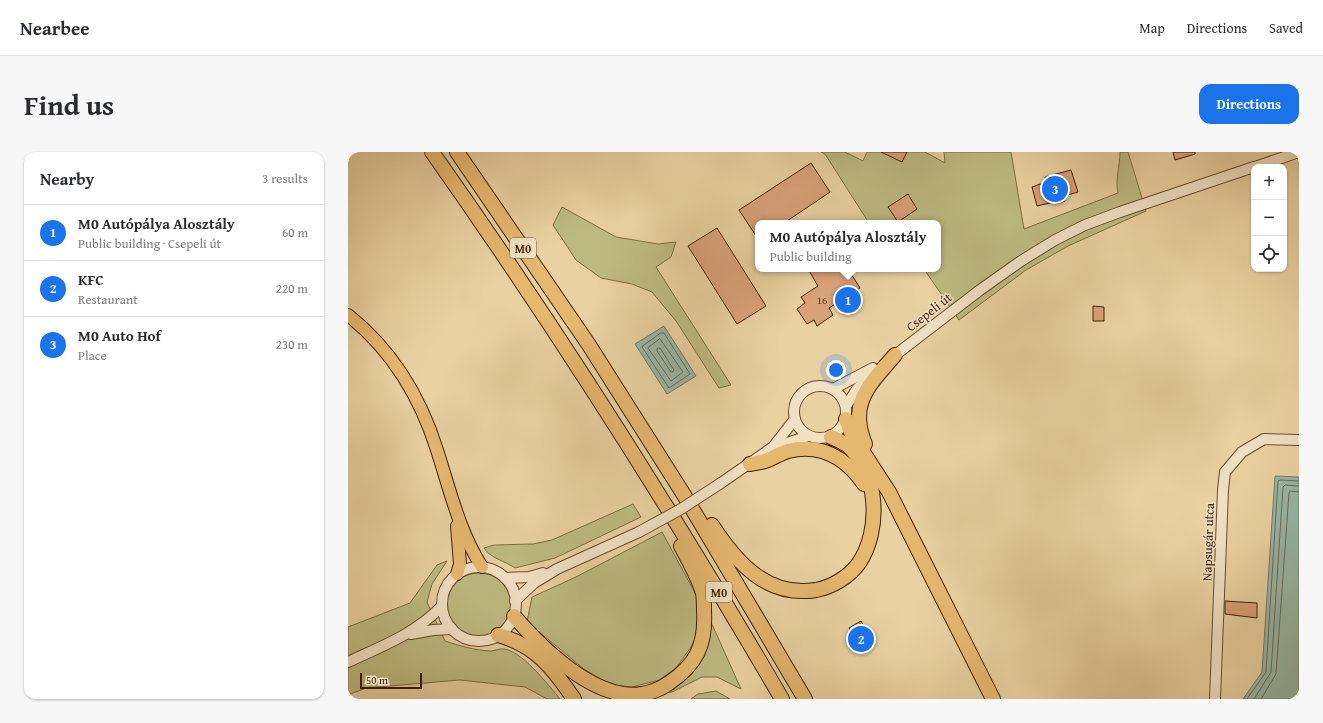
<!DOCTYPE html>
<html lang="en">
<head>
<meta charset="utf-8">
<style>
  :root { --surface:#fff; --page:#f7f7f7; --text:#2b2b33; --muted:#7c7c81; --line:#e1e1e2; --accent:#1a73e8 }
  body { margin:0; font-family:"Gentium Book Plus",serif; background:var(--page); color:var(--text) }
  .controls { position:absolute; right:12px; top:12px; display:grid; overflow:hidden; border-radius:8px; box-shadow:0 1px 3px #0004 }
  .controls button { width:36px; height:36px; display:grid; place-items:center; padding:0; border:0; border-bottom:1px solid var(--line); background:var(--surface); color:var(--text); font:20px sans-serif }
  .scale { position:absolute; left:12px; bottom:10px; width:62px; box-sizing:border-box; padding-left:4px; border:2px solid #401f09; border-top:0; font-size:11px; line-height:14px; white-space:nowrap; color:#401f09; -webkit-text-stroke:3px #f1e1c2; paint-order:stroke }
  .you { position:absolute; left:488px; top:218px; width:14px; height:14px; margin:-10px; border:3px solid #fff; border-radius:50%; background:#1a73e8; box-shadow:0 0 0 6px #1a73e833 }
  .badge { display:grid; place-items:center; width:26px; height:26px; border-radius:50%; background:var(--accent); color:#fff; font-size:13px; font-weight:700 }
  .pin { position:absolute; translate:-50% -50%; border:2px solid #fff; box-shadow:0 1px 4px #0006 }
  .popup { position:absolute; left:407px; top:68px; width:186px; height:52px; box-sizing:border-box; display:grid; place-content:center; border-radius:8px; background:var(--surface); filter:drop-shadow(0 1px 3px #0005); font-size:13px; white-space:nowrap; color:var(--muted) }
  .popup b { font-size:15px; color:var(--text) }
  .popup::after { content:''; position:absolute; left:50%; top:100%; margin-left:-8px; border:8px solid transparent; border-top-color:var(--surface) }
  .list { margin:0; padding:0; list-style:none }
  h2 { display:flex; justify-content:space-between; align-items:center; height:52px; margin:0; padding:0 16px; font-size:17px }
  h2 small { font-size:13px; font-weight:400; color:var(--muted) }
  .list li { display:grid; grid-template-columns:26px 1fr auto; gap:12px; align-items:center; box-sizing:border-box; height:56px; padding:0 16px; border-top:1px solid var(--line) }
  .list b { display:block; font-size:15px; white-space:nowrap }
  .list p { margin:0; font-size:13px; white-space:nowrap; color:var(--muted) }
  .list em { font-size:13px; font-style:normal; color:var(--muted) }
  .icon { flex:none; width:22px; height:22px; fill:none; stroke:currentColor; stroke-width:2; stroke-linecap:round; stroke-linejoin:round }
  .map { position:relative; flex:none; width:951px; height:547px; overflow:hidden; border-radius:12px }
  header { display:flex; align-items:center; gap:24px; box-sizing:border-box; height:56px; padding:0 20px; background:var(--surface); border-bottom:1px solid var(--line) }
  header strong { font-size:19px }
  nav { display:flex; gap:22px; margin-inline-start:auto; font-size:14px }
  .intro { display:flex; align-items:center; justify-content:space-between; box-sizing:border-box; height:96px; padding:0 24px }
  h1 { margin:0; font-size:28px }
  .button { padding:10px 18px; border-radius:12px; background:var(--accent); color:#fff; font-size:14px; font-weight:700 }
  main { display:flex; gap:24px; padding:0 24px }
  aside { flex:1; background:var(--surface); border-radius:12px; box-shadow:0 1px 3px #0004 }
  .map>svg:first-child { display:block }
</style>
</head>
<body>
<header>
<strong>Nearbee</strong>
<nav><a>Map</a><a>Directions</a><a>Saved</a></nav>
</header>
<div class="intro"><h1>Find us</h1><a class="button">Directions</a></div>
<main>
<aside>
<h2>Nearby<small>3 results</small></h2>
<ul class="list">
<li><span class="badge">1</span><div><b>M0 Autópálya Alosztály</b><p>Public building · Csepeli út</p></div><em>60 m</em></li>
<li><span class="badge">2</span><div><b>KFC</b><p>Restaurant</p></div><em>220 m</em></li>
<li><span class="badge">3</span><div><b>M0 Auto Hof</b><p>Place</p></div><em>230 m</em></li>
</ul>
</aside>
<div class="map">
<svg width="951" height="547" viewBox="0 0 951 547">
  <rect width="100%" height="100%" fill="#ead1a1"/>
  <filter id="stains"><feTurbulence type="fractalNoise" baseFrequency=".005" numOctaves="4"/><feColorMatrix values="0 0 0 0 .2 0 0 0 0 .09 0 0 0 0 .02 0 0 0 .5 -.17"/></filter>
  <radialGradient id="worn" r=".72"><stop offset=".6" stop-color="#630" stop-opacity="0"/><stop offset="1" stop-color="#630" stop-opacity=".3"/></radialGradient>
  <g fill="#bdba80" stroke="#7e6c44">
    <path d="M473,0H497L515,9L519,0H577L597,11L596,0H663L676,77L770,41C767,27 772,15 772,0H780L798,59L720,94L678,118L611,168L576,117H590V71H521L477,2Z"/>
    <polygon points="214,55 268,85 310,92 328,90 323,105 308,115 383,233 371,236 328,169 304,140 284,132 253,126 228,108 205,73"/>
    <path d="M285,352L293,365L207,406L167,416C157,409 142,406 136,396L146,393L185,392L204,388Z"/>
    <polygon points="314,380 352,450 351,478 343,495 328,516 311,528 284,535 261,532 236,517 179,470 184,445 228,425"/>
    <path d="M99,409L84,432L79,450L97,489C112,494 126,498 142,499C146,499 150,497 154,497C172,496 201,534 212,547H199L177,535L112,528L18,536L0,543V475L62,451L89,413Z"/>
    <circle cx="131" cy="453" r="32"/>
    <polygon points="363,470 393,537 369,525 354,525 324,540 307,542 321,536"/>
    <polygon points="368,539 382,547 343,547 350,542"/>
  </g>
  <g fill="#98b7a7" stroke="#757a68">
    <polygon points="316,174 348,224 319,242 287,192"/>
    <polygon points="927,324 951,325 951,547 895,547 914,520"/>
  </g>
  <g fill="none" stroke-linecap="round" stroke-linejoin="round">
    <g stroke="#6c6b58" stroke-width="1">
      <polygon points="313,181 316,181 342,222 321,236 294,195"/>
      <polygon points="312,187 335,220 323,229 300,196"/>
      <polygon points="310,196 312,196 326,218 325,220 323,220 309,199"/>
      <polyline points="899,547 918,520 930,329 932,328 951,329"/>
      <polyline points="906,547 923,520 935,335 937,333 951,334"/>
      <polyline points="913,547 928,522 941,341 942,339 951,340"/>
    </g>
  </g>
  <g fill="#d8a177" stroke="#401f09">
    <polygon points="533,0 559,0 554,10"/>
    <polygon points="825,0 847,0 847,2 827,8"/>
    <polygon points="463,11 482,40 436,71 410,71 410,87 391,58"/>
    <polygon points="723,18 730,40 716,44 717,49 707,52 706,50 689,54 684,35 698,30 697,25"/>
    <polygon points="560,42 569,57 550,70 540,55"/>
    <polygon points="369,76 418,154 389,172 340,94"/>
    <polygon points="460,117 500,117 512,136 481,156 485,163 469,174 466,168 459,172 449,157 457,151 453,145 470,134"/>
    <polygon points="745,154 756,155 756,169 745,169"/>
    <polygon points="877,449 909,451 909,466 877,462"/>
    <polygon points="513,469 527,493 512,501 500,480 503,479 501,476"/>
  </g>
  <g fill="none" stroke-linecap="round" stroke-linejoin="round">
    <defs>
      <g id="minor">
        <polyline points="907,15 951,0"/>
        <polyline points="542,207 632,138 673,109 707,88 737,73 772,60 906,15"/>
        <circle cx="472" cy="260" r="26"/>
        <polyline points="485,237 525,216"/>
        <polyline points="498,254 509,237 525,222"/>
        <polyline points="427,298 442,290 461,284"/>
        <polyline points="373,331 425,295 447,267"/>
        <circle cx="131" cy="452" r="37"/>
        <polyline points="157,426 181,425 195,421"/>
        <polyline points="167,449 186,431 209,417 291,380"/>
        <polyline points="63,482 85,478 104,477"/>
        <path d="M0,510C34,494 67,482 94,454"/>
        <polyline points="867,547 875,338 877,320 894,300 916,287 951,288"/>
      </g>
      <g id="major">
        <path d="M0,163C44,198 72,244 89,298C102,338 111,379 134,415"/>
        <polyline points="109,374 112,412 109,422"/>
      </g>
      <g id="highway">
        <path d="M84,0C209,177 325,360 434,547"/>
        <polyline points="109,0 241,193 336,343 457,547"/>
        <polyline points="498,267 504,283 541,340 645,547"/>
        <path d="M517,292C500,251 522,232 547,203"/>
        <path d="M402,312C408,311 415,310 420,308C427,305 433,301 440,299C473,291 498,306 516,332"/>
        <path d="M364,373C388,410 419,446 468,438C484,435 501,425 511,411C533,378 531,321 499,293C494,290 488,287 483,285"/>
        <path d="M166,464C190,492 229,530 266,540C284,546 306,542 321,531C348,513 358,493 356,459C356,454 356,447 355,441C350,425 341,409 333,394"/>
        <path d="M150,483C187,493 205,516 226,547"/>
      </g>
    </defs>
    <use href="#minor" stroke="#6a4c2f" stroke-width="12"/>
    <use href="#major" stroke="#401f09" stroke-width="14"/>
    <use href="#highway" stroke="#401f09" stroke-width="16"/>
    <use href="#minor" stroke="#f1e1c2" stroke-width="10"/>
    <use href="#major" stroke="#e5b870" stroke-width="12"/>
    <use href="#highway" stroke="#e5b870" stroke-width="14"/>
    <defs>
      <polyline id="minor-bridge" points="291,380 333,357 373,331"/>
    </defs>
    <use href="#minor-bridge" stroke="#6a4c2f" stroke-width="12" stroke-linecap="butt"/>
    <use href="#minor-bridge" stroke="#f1e1c2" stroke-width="10"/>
  </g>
  <g text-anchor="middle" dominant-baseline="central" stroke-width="3" stroke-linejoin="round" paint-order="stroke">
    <g font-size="11" fill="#664024">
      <text x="474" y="148">16</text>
    </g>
    <g fill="#f1e1c2" stroke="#755940" stroke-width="1">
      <rect x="162" y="86" width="26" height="20" rx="3"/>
      <rect x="358" y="430" width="26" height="20" rx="3"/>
    </g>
    <g font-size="12" font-weight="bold" fill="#401f09">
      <text x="175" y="96">M0</text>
      <text x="371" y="440">M0</text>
    </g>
    <g font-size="13" fill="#401f09" stroke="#f1e1c2">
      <text transform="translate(581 160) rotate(-38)">Csepeli út</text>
      <text transform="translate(860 390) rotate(-88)">Napsugár utca</text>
    </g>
  </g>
  <rect width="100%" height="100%" filter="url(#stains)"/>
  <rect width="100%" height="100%" fill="url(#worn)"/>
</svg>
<div class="controls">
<button>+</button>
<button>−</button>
<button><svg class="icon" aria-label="locate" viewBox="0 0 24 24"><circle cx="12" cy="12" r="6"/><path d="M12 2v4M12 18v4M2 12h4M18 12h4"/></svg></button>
</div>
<div class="scale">50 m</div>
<div class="you"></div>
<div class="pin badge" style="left:500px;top:148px">1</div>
<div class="popup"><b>M0 Autópálya Alosztály</b>Public building</div>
<div class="pin badge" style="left:513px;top:487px">2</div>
<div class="pin badge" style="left:707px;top:37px">3</div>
</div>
</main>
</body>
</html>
